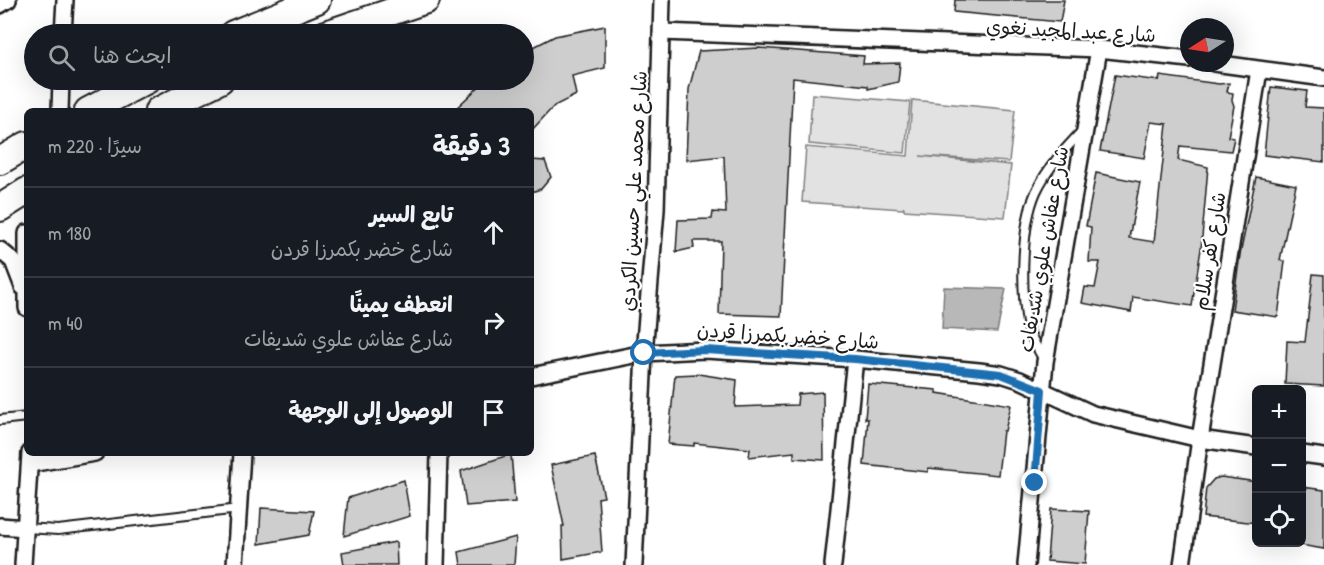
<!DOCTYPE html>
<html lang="ar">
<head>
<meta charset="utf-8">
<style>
  :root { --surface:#171b24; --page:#20242c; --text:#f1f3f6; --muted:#9ea1a6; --line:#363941 }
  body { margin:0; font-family:"Patrick Hand","Playpen Sans Arabic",sans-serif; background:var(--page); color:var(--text); direction:rtl }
  .controls { position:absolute; right:18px; bottom:18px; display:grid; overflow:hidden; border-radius:9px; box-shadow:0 6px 24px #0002 }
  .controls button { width:54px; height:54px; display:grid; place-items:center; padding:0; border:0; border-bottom:2px solid var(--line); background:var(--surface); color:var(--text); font:30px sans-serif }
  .compass { position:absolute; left:1180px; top:18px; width:54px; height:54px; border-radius:50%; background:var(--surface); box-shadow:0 6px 24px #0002; rotate:258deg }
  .stop { position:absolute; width:18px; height:18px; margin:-14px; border:4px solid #1f6fb2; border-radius:50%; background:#fff }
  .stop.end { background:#1f6fb2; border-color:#fff; box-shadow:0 2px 6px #0008 }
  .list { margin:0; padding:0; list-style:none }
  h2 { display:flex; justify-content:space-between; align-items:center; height:78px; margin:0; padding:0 24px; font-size:26px }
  h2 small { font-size:20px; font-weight:400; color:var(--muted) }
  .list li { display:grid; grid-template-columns:39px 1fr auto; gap:18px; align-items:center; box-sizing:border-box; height:90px; padding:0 24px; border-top:2px solid var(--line) }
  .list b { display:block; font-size:22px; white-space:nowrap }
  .list p { margin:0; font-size:20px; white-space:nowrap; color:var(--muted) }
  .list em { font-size:20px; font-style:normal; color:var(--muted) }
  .icon { flex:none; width:33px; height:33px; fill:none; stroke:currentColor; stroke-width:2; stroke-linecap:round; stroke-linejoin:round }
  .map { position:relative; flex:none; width:1324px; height:565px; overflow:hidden; direction:ltr }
  .search { position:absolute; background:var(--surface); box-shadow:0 6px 24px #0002; left:24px; top:24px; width:510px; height:66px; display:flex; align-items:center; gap:15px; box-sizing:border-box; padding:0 21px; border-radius:33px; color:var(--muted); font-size:22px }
  .panel { position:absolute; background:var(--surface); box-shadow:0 6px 24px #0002; left:24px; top:108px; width:510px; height:348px; border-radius:9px; direction:rtl }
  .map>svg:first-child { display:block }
</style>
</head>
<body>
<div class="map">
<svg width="1324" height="565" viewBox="0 0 1324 565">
  <rect width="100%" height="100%" fill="#fff"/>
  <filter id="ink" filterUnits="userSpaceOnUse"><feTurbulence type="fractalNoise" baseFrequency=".0167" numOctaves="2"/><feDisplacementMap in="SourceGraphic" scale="12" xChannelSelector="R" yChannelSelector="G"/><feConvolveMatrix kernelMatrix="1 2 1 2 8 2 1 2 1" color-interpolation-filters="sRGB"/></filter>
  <g filter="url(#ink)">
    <g fill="#e2e2e2" stroke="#7f7f7f" stroke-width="1.5">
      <polygon points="812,94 910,102 905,153 809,144"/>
      <polygon points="912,100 1015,110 1009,162 920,156 1011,165 1005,217 904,210 904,207 903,209 802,202 806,147 908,156"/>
    </g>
    <polygon fill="#b8b8b8" stroke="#7a7a7a" stroke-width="1.5" points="944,287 1006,289 997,332 942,329"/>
    <g fill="#cecece" stroke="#1c1c1c" stroke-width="1.5">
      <polygon points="955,0 1064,0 1060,22 954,12"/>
      <polygon points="605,26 605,68 572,76 576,95 554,106 531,131 531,111 453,111 486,80 524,80 524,52 555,36"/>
      <polygon points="759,48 864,56 863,64 900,63 898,82 868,89 868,86 793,78 781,316 719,314 721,241 693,241 694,248 676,252 678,220 712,219 713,212 726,213 724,156 686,160 689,89 699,51"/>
      <polygon points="1115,75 1159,81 1160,76 1219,84 1229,83 1227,92 1233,93 1232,100 1234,106 1228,137 1234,138 1231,151 1180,146 1178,160 1208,167 1201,249 1192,306 1133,297 1131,312 1082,303 1085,287 1095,288 1100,262 1089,262 1091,227 1086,226 1096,173 1140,182 1129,238 1154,242 1167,124 1151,122 1144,158 1100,151"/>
      <polygon points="1271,87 1307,91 1305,107 1324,108 1324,162 1264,155"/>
      <polygon points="531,160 545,161 551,177 541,189 531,192"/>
      <polygon points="1256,177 1296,185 1280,260 1285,261 1278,317 1232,310 1240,255"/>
      <polygon points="1313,274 1324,275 1324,386 1285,384 1287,341 1305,342"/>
      <polygon points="698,374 737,380 735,407 797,405 798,394 823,392 824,460 794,458 794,452 749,457 750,449 694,443 694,446 668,444 675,375"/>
      <polygon points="868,384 937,390 937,393 1011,405 1005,431 1003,431 998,475 928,468 928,472 864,465 868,419 865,419"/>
      <polygon points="511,454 515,502 466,506 461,471"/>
      <polygon points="595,456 604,497 598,498 602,552 563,559 562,526 564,526 551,465"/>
      <polygon points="1221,477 1257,482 1257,523 1203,517 1206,488 1214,479"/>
      <polygon points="404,480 410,516 344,536 348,498"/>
      <polygon points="1302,487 1324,490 1324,549 1300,545 1303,514 1302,513"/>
      <polygon points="261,508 314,511 309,535 259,544"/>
      <polygon points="1051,509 1089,511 1085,564 1047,561"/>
      <polygon points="516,537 514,565 461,565 459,552"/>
      <polygon points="396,542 397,565 344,565 342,552"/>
    </g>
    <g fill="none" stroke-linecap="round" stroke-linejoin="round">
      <defs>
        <g id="service">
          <path d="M1044,360C1038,349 1029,336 1027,323C1021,287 1021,226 1036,192C1047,168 1065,149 1083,130"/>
          <polyline points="0,420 27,417"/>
          <polyline points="26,528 58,530 239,509"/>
        </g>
        <g id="minor">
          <polyline points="0,5 8,0"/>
          <polyline points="662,32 1099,49 1189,59"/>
          <polyline points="63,34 65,0"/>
          <polyline points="1214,63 1324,78"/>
          <polyline points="60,111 61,80"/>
          <polyline points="27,233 27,308"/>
          <polyline points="0,250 13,261 23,287"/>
          <polyline points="531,376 644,353 705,350 855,359 979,371 1001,374 1020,380 1093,414 1200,439 1256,447"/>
          <polyline points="1302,454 1324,457"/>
          <polyline points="30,464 95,453"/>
          <polyline points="0,526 26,528"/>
          <polyline points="23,565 30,453"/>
          <polyline points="235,565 242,453"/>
          <polyline points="436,565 439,453"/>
          <polyline points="634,565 644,353 656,210 662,0"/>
          <polyline points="833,565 855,359"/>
          <polyline points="1026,565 1045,362 1099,49"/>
          <polyline points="1182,565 1200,439 1259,70"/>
        </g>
        <g id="trunk">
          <polyline points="233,34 317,0"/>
          <polyline points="326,34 426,0"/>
          <polyline points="88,111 147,80"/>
          <polyline points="158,111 220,80"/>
          <polyline points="0,161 27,145"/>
          <polyline points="0,208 27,191"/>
        </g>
      </defs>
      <use href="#service" stroke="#1c1c1c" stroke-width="12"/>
      <use href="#minor" stroke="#1c1c1c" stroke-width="20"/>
      <use href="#trunk" stroke="#1c1c1c" stroke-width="30"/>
      <use href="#service" stroke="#fff" stroke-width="8"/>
      <use href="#minor" stroke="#fff" stroke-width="15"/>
      <use href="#trunk" stroke="#fff" stroke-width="26"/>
    </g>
  </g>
  <g fill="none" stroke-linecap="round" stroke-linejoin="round" filter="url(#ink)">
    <polyline stroke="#1f6fb2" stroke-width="8" points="644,353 705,350 855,359 1001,374 1042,390 1035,483"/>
  </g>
  <g text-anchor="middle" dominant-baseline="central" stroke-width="4.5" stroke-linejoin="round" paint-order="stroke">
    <g font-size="20" fill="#1c1c1c" stroke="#fff">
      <text transform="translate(1071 30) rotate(3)">شارع عبد المجيد نغوي</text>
      <text transform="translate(633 191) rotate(-87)">شارع محمد علي حسين الكردي</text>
      <text transform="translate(1043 249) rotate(-80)">شارع عفاش علوي شديفات</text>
      <text transform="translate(1209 251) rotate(-81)">شارع كفر سلام</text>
      <text transform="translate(788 335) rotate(4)">شارع خضر بكمرزا قردن</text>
    </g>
  </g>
</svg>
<div class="controls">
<button>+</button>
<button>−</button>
<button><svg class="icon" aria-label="locate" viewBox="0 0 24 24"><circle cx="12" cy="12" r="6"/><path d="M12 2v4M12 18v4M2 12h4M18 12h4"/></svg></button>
</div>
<svg class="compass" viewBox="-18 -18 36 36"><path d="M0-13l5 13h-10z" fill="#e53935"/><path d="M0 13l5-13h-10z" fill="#9ea1a6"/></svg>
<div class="stop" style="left:644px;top:353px"></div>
<div class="stop end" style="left:1035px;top:483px"></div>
<div class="search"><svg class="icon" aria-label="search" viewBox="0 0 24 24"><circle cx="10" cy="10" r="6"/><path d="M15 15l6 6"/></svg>ابحث هنا</div>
<section class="panel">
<h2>3 دقيقة<small>سيرًا · 220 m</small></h2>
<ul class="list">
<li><svg class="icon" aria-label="ahead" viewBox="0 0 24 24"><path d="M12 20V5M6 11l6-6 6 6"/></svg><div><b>تابع السير</b><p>شارع خضر بكمرزا قردن</p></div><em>180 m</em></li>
<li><svg class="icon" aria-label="right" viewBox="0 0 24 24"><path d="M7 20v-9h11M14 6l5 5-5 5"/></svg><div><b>انعطف يمينًا</b><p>شارع عفاش علوي شديفات</p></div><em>40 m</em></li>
<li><svg class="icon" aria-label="arrive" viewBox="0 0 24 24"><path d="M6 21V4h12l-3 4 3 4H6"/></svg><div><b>الوصول إلى الوجهة</b></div></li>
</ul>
</section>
</div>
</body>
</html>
